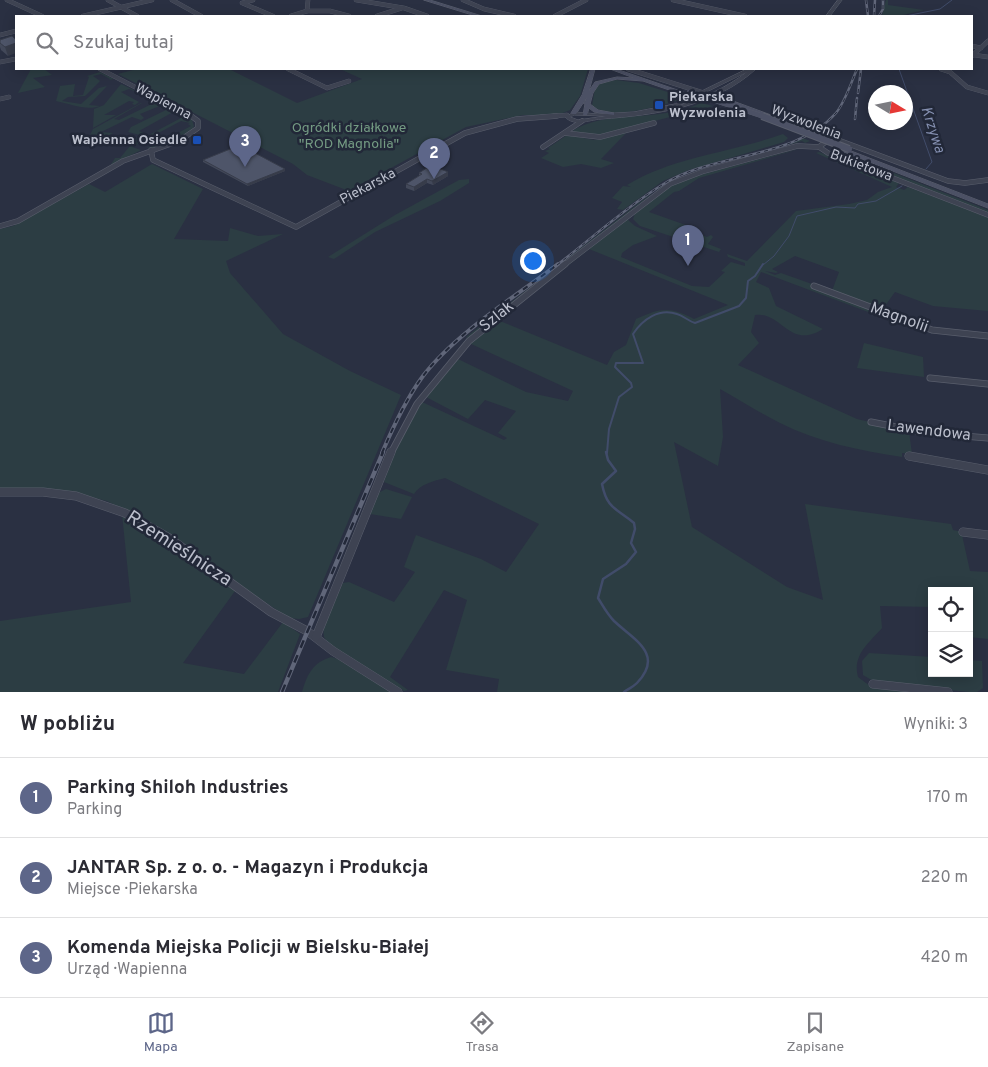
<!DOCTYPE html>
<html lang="pl">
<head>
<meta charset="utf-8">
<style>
  :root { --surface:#fff; --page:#f7f7f7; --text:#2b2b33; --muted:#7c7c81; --line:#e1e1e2; --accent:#5d6689 }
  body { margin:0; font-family:Overpass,sans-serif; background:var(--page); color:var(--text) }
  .controls { position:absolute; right:15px; bottom:15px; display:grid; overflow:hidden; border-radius:0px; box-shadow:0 2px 12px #0003 }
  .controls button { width:45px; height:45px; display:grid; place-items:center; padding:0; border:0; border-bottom:1px solid var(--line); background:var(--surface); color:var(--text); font:25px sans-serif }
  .compass { position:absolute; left:868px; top:85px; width:45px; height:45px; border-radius:50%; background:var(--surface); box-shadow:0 2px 12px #0003; rotate:100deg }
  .you { position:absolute; left:532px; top:260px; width:18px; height:18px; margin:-12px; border:4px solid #fff; border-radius:50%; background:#1a73e8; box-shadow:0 0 0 8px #1a73e833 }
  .badge { display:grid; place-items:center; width:32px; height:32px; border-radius:50%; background:var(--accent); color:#fff; font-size:16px; font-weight:700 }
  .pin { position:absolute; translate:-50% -41px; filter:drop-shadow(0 1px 2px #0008) }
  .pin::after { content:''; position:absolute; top:26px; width:18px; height:15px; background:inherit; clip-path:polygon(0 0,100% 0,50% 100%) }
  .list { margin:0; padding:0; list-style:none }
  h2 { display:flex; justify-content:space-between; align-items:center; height:65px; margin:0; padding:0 20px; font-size:21px }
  h2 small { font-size:16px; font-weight:400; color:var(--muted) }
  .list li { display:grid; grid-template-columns:32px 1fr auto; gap:15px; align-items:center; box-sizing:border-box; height:80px; padding:0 20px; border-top:1px solid var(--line) }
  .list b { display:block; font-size:19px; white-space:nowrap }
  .list p { margin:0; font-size:16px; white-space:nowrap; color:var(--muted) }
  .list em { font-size:16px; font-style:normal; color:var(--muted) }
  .icon { flex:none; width:28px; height:28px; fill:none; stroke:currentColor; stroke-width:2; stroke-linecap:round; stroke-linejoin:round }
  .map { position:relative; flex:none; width:988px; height:692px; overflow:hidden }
  .search { position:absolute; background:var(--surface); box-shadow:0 2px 12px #0003; left:15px; right:15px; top:15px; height:55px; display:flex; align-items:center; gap:12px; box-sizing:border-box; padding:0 18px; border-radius:0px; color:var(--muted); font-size:19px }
  .sheet { height:305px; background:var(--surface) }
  nav { display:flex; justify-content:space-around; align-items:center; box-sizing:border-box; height:70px; border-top:1px solid var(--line); background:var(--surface); font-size:14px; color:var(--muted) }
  nav a { display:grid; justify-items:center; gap:2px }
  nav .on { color:var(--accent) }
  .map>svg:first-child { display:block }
</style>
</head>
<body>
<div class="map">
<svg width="988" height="692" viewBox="0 0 988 692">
  <rect width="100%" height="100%" fill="#2a3042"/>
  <g fill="#2c3d43">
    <polygon points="886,0 888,0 888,5 924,10 899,16 882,16"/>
    <polygon points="31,69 44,69 52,75 33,78 45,87 18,93"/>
    <polygon points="137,69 229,69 297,103 362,79 340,69 588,69 580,96 570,110 558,115 523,115 466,127 349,191 307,175 293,164 118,74"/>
    <path d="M100,72L114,79L109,80L110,79L101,74L93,76L100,81L85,96L68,97L62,101L81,104L99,88L107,86L89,105L100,106C87,111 70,104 56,101L60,86L75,84L73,96L83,95L89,77L87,76Z"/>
    <path d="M616,80L639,83L687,98C663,104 615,122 592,106L595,88L601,83Z"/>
    <polygon points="121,84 142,94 129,89 121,92 139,102 135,105 132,104 134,102 129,101 104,115 116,115 93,128 94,109 104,105"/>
    <polygon points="156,102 162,105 140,114 144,118 141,120 132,117 101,132 113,133 96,142 89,137 93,129 141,103 142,103 114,119 119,120"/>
    <path d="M701,103L713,106L600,135L571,132C603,109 660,123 701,103Z"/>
    <polygon points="164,106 175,111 139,131 144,133 140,135 128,132 131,127 166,110"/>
    <path d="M179,114L192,120L194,126C189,138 159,149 146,148L153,146L191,126L188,124L190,123L181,121L132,147L141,150L110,166L115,158H120L139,135L145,137L181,118Z"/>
    <polygon points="626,133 601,159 614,163 601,168 581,164 563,167 541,158 549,153 545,151 550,149 548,148 567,135 594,140"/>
    <path d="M783,134L788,138L784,142L689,170L663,181L623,210L617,209L622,202L612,198L623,186L631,187L627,185C675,156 731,153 783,134Z"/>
    <path d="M803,138L810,141L805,143L802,141L704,170L661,187L469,339L466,337L640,202C691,164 746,162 803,138Z"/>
    <polygon points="806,147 699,178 679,191 674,192 649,212 697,229 695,232 707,237 711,235 713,237 708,244 721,249 719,252 640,226 633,219 636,211 664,189 684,179"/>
    <path d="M819,152L899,183L896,187L904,190L908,187L988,217V311L933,306L895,292L882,310L832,291L839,272L795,256L772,269L778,272L776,273L765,271L775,275L781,273L812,284V287L905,323L903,325L761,272L756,282L769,288L776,306L823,329C789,350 782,311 755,315L751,332L759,343L738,365L857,419L909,431L912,454L902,453V457C861,451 818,442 780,423C760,413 740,400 720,389L723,437L718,466L674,442L692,527L787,587L823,600L805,504L951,524L953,530L988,537V540L984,537L962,535L970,571L988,572V639L969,637V591H932V607L880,606L882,628C869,643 852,655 858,677L870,686L927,692H497L499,679L446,670L467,600L444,590L390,677L408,690L404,691L338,651L328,643L324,637L323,627L343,583L349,582L394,602L415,572L404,567L416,535L481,559L506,572L539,524L445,478C434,481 420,484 414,494L384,482L393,456L418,405L422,402L504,440L507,438L498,433L516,411L485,400L468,419L426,397L458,359L526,392L568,401L573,391L469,343L500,321L607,365L614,352L626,345L636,319C660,308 670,306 694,319L728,305L589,249L531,295L529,294L627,219L635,226L657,236L633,245L622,253L621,257L692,286L709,287L725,272L721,271L731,262L745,266V263L728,257L727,254L747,261L796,211L849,204L867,200L878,192L892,187L816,153Z"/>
    <polygon points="843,153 988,210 988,213 838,156"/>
    <polygon points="152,164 203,189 174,239 228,241 230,228 258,236 283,234 226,261 230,273 283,334 350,371 401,395 308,617 299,619 289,618 226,576 172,535 107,501 79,494 0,489 0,229 13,226 89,184 105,192"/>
    <polygon points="469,179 469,183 440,201 375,232 334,259 328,257 395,215 459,180"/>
    <polygon points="864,343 923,357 924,377 857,368"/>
    <polygon points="386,489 412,497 401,519 370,514 378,493"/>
    <polygon points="122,514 165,539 235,591 183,663 244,674 283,622 300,634 278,692 0,692 0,621 131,602"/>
    <polygon points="869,653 932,657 932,673 969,673 969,660 982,661 983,688 977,692 969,692 875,682 863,675 862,661"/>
    <path d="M331,657L338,659L392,692H302C307,675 312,663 331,657Z"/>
  </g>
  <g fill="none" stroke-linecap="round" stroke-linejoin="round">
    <g stroke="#414c6a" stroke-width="1">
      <polyline points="906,16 940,9 952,0"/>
      <polyline points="899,69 932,162 926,169"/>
      <polyline points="763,265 774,256 789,236 797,216 836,207 855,208 858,204 876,201 902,186"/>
    </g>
    <path stroke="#414c6a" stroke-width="2" d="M607,453L609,429L619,397L632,387L631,383L615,367L616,363H643L633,334C643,319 659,308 677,314C684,316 688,321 695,323L739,306L746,298L748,281L755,276L763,264"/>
    <path stroke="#414c6a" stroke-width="2.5" d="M606,452L608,460L616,471L602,484C607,509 616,508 634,523L635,529L631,543L636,552L626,564L603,579L598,598C603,606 607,614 614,621C633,639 665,654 637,683C633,687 628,689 624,692"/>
    <defs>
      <g id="minor-far3">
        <polyline points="7,0 42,16"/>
        <polyline points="108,0 137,16"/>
        <polyline points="172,0 201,16"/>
        <polyline points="253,0 242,3 273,16"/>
        <polyline points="356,0 404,8 427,16"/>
        <polyline points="463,0 484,9 514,16"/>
        <polyline points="673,0 745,16"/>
        <polyline points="307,11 330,11 349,16"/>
        <polyline points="83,16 152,0"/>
        <polyline points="291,16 307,11 308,0"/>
        <polyline points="377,16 402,8"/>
        <polyline points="555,16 586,0"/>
        <polyline points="0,35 16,31"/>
        <polyline points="972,46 981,48"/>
        <polyline points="974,55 988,57"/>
        <polyline points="972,56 988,41"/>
        <polyline points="0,62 16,59"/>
        <polyline points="100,69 193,117"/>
        <polyline points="288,69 327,88 349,81"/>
        <polyline points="628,69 704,93"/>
        <polyline points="941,69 950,72 967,87 988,93"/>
        <polyline points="0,99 9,97"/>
        <polyline points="541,117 567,115"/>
      </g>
      <g id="minor-far2">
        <polyline points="565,133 600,137 654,123"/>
        <polyline points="543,147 582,121"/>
        <polyline points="151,150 153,160 296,227 465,133 517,119 557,116"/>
        <polyline points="988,180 965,183 948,181 838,140 828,140 819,147 828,153 988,215"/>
        <polyline points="0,226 18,221 123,161 179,141 198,128 198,121 191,116"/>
        <polyline points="564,265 670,184 704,171 797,146 819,147"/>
      </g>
      <g id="minor-far1">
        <polyline points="814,286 932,330 988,336"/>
        <polyline points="930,378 988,384"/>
        <polyline points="871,422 927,433 988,438"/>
        <polyline points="391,453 417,404 469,341 565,264"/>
      </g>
      <g id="minor">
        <polyline points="909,456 988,470"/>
        <polyline points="0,492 43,492 76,496 125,513 169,538 271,612 307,631 333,651 398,692"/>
        <polyline points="963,532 988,535"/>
        <polyline points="316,637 391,452"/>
        <polyline points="873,684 948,692"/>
      </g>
      <g id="tertiary">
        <polygon points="838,0 842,0 830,16 826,16"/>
        <path d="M747,69H756C714,107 656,115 601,119C588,120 575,127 565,117L574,112L598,114L634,112L675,104ZM747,72C726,88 703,98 678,106ZM575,115L606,116L578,120L570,117Z"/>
      </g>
      <g id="secondary">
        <polygon points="424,0 430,0 482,16 476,16"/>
        <polygon points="591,69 595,69 589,91 595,82 617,77 634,78 610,69 616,69 689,94 684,95 643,81 617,79 599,84 593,93 590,104 598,110 614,113 614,115 594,112 589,108 587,115 583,115 585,104 583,103 585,102 587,97 576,114 572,114 571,113 582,95"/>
        <polygon points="710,94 714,94 790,122 785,123 710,96"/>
        <polygon points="846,149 988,204 988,208 844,152 844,150"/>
      </g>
    </defs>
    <use href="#minor-far3" stroke="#595e6c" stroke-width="4.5"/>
    <use href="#minor-far2" stroke="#595e6c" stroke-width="5.5"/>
    <use href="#minor-far1" stroke="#595e6c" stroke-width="7"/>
    <use href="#minor" stroke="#595e6c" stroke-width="9"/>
    <use href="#tertiary" stroke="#595e6c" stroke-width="1"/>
    <use href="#secondary" stroke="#595e6c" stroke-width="1"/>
    <use href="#minor-far3" stroke="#3e4352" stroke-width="4"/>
    <use href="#minor-far2" stroke="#3e4352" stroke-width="4.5"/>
    <use href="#minor-far1" stroke="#3e4352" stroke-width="5.5"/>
    <use href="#minor" stroke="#3e4352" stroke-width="8"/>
    <use href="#tertiary" fill="#3e4352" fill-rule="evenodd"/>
    <use href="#secondary" fill="#4c5165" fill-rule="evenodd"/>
    <defs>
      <g id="rail-far2">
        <polyline points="866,0 868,16"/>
        <polyline points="874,16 875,0"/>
        <polyline points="879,16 883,9 883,0"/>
        <polyline points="858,93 861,69"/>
        <polyline points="855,119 857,98"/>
        <path d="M557,265C591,239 626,207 662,185C713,152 795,160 836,113C845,102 851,83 857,69"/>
      </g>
      <path id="rail-far1" d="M382,453C393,427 406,399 423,376C455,334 516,296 558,264"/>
      <polyline id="rail" points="282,692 383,452"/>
    </defs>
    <use href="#rail-far2" stroke="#606679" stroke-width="2.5"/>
    <use href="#rail-far1" stroke="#606679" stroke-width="4"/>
    <use href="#rail" stroke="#606679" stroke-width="4.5"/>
    <use href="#rail-far2" stroke="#222838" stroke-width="1" stroke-dasharray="4" stroke-linecap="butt"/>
    <use href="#rail-far1" stroke="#222838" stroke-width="2" stroke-dasharray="5.5" stroke-linecap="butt"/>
    <use href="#rail" stroke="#222838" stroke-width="2.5" stroke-dasharray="8" stroke-linecap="butt"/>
    <defs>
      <polyline id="secondary-bridge-far1" points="689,92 765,117"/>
      <polyline id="secondary-bridge" points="762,116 849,149"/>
    </defs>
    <use href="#secondary-bridge-far1" stroke="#595e6c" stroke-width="5" stroke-linecap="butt"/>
    <use href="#secondary-bridge" stroke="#595e6c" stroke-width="8" stroke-linecap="butt"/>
    <use href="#secondary-bridge-far1" stroke="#4c5165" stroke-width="4.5"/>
    <use href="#secondary-bridge" stroke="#4c5165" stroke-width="6"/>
  </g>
  <g fill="#43495a">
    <polygon points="12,36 8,56 1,50 0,47 0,40"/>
    <polygon points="203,160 285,169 285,171 248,186 203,162"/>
    <polygon points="419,173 448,176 433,185 427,183 414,191 406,188 406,184 419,176"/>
  </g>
  <g fill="#373c4a">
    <polygon points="16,43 16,53 8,56 5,47"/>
    <polygon points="285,169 285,171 248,186 247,184"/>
    <polygon points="448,172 448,176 433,185 432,181"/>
    <polygon points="427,179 427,183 414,191 414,187"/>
  </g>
  <g fill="#4e5569" stroke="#373c4a">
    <polygon points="12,36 16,40 16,43 5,47 0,43 0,40"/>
    <polygon points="240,145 285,169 247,184 203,160"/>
    <polygon points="431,165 448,172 432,181 427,179 414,187 406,184 422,174 419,173"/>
  </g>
  <g fill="#1a4fb4" stroke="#222838" stroke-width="2">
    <rect x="654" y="100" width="10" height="10" rx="2.5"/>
    <rect x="192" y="135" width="10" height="10" rx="2.5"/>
  </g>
  <g text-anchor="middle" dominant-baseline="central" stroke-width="5" stroke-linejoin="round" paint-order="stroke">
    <g font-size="14" font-weight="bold" fill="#bbbfcc" stroke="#222838" text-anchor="start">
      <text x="669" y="97">Piekarska<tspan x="669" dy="16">Wyzwolenia</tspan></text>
      <text x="187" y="140" text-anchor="end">Wapienna Osiedle</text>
    </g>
    <g font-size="14" fill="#bbbfcc" stroke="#222838">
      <text transform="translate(163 102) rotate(28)">Wapienna</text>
      <text transform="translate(806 123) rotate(21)">Wyzwolenia</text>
      <text transform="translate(861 166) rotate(21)">Bukietowa</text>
      <text transform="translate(368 187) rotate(-28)">Piekarska</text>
    </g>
    <g font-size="14" fill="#749b83" stroke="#222838">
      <text x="349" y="128">Ogródki działkowe<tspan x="349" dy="16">"ROD Magnolia"</tspan></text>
    </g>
    <g font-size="15" font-style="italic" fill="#8590b1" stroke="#222838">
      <text transform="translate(932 130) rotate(72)">Krzywa</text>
    </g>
    <g font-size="16" fill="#bbbfcc" stroke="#222838">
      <text transform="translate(497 317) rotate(-39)">Szlak</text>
      <text transform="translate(899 318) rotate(20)">Magnolii</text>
      <text transform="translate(929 431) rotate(7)">Lawendowa</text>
    </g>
    <g font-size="19" fill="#bbbfcc" stroke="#222838">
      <text transform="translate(179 549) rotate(33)">Rzemieślnicza</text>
    </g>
  </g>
</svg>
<div class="controls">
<button><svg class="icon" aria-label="locate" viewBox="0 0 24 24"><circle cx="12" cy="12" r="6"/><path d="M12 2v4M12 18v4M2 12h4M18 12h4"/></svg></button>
<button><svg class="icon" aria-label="layers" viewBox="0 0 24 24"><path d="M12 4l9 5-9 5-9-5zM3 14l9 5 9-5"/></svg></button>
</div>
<svg class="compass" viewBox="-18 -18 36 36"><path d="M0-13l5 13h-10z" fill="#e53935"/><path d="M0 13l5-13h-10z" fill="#7c7c81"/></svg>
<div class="you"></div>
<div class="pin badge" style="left:688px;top:266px">1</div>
<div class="pin badge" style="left:434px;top:179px">2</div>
<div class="pin badge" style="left:245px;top:167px">3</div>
<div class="search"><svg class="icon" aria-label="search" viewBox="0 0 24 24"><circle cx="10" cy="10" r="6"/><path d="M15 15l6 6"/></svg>Szukaj tutaj</div>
</div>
<section class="sheet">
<h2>W pobliżu<small>Wyniki: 3</small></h2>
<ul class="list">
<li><span class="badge">1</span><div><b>Parking Shiloh Industries</b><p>Parking</p></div><em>170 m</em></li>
<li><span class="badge">2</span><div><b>JANTAR Sp. z o. o. - Magazyn i Produkcja</b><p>Miejsce · Piekarska</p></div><em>220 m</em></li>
<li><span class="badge">3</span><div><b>Komenda Miejska Policji w Bielsku-Białej</b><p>Urząd · Wapienna</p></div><em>420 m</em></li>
</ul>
</section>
<nav>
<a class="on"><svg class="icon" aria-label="map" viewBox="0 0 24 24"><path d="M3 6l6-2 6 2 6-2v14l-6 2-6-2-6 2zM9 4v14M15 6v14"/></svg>Mapa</a>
<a><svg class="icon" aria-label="directions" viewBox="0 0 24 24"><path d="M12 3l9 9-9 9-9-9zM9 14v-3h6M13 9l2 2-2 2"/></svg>Trasa</a>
<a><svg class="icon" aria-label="saved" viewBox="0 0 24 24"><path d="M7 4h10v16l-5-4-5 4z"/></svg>Zapisane</a>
</nav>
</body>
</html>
